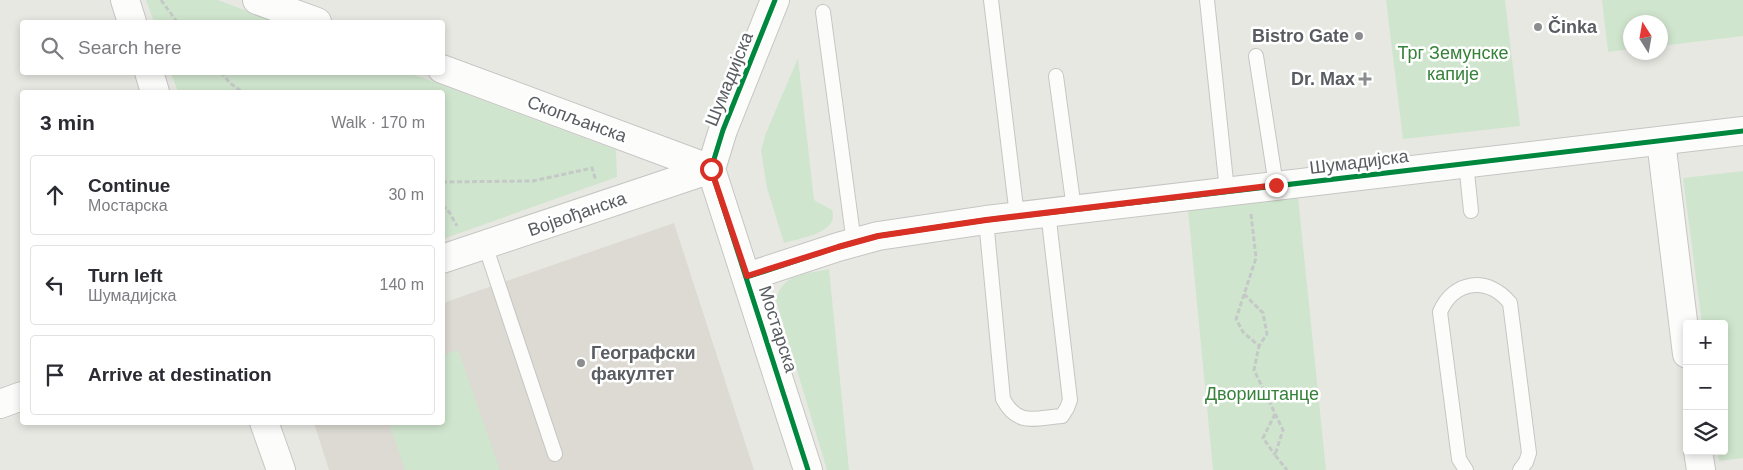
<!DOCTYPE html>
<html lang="en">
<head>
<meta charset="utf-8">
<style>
  :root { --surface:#fff; --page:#f7f7f7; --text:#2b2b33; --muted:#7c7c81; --line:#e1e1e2 }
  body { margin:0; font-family:Helvetica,sans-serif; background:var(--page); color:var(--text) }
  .controls { position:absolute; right:15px; bottom:15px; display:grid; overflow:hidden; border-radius:5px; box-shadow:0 2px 8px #0003 }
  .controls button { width:45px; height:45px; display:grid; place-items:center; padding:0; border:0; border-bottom:1px solid var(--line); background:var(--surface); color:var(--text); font:25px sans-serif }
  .compass { position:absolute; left:1623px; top:15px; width:45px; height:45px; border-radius:50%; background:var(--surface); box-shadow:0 2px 8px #0003; rotate:349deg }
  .stop { position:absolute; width:15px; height:15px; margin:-11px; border:4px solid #d93025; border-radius:50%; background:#fff }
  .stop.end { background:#d93025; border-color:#fff; box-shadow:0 1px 5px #0008 }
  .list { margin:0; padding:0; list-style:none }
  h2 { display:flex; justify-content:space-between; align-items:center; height:65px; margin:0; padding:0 20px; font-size:21px }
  h2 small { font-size:16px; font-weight:400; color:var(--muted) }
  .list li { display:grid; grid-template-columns:32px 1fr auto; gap:15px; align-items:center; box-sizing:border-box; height:80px; margin:0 10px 10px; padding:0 10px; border:1px solid var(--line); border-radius:5px }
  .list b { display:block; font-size:19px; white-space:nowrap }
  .list p { margin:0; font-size:16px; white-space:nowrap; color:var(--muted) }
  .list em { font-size:16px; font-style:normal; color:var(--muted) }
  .icon { flex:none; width:28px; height:28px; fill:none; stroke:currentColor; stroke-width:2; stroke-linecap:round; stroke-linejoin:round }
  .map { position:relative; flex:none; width:1743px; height:470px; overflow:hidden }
  .search { position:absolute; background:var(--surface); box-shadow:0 2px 8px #0003; left:20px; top:20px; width:425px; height:55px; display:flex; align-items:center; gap:12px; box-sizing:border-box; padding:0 18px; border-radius:5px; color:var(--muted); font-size:19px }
  .panel { position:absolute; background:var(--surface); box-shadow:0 2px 8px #0003; left:20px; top:90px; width:425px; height:335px; border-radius:5px }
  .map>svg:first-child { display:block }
</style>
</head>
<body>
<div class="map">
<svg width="1743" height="470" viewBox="0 0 1743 470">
  <rect width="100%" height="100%" fill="#e8e8e3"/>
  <polygon fill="#dcdad2" points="674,223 754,470 329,470 314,423 442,422 443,303"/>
  <g fill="#d0e5ce">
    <polygon points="146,0 218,0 277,22 154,22"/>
    <polygon points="1386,0 1505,0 1520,126 1403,139"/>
    <polygon points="1602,0 1743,0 1743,36 1661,46 1660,22 1630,22 1630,49 1608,52"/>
    <path d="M798,58L814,200L832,210C840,233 800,238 784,243L767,188L761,150L766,133Z"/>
    <polygon points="171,73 410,73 616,150 617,177 443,239 442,92 178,92"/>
    <polygon points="1743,171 1743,458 1719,461 1718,451 1724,451 1724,324 1702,324 1683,178"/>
    <polygon points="1298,197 1326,470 1213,470 1188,210"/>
    <path d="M829,269L849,470H827L776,300C782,273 807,274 829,269Z"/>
    <polygon points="458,350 500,470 405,470 389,423 442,422 443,355"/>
  </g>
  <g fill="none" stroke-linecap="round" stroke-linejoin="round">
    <defs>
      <g id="lane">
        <polyline points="991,0 1017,216"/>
        <polyline points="1207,0 1227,191"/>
        <polyline points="823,12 854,243"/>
        <polyline points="1256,56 1276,185"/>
        <polyline points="1056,76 1074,209"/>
        <polyline points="1466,163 1471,211"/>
        <path d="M986,220L1003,399C1018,427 1035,418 1062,416L1067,408L1070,400L1048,212"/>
        <polyline points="485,245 555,454"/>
        <path d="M1466,470L1459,459L1440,312C1454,280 1488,276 1510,303L1529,453L1526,462L1520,470"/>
      </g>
      <g id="street">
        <polyline points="125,0 132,22"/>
        <polyline points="257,0 317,22"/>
        <polyline points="775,0 723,130 711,169 808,470"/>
        <polyline points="442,69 711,169"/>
        <polyline points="149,72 155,92"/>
        <polyline points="1661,141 1687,354"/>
        <polyline points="442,259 711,169"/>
        <polyline points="747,277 838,247 878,236 986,220 1743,131"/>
        <polyline points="0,404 22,396"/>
        <polyline points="264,422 281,470"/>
        <polyline points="1698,451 1701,470"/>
      </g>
    </defs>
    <use href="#lane" stroke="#c5c5c4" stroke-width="16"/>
    <use href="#street" stroke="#c5c5c4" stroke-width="30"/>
    <g stroke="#c4c9c7" stroke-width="3" stroke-dasharray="5 2.5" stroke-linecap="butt">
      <polyline points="161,0 177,22"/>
      <polyline points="221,72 229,82 242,92"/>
      <polyline points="442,182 533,181 592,168 596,181"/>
      <polyline points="442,206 448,210 457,226"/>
      <polyline points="1251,214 1256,258 1236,319 1243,332 1259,346 1254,370 1283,430 1275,455 1287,470"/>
      <polyline points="1244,294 1263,313 1267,334 1259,346"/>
      <polyline points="1275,414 1263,438 1275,455"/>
    </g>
    <use href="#lane" stroke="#fcfcfb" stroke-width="14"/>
    <use href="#street" stroke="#fcfcfb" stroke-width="28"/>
    <defs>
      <g id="cycleway">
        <polyline points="775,0 723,130 711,169 808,470"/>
        <polyline points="747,277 838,247 878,236 986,220 1743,131"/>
      </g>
    </defs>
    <use href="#cycleway" stroke="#fff" stroke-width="8"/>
    <use href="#cycleway" stroke="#00873e" stroke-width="5"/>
  </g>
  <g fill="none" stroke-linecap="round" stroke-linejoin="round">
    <polyline stroke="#d93025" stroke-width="6" points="711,169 747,276 838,247 878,236 986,220 1276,185"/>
  </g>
  <g fill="#8b8d8e" stroke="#fff" stroke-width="2">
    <circle cx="1538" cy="27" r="5"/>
    <circle cx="1359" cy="36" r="5"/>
    <path d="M1362.5 71.5h5v5h5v5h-5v5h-5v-5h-5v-5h5z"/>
    <circle cx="581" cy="363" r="5"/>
  </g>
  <g text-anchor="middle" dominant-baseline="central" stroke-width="5" stroke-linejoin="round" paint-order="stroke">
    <g font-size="18" font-weight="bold" fill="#595c61" stroke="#fff" text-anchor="start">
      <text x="1548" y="27">Činka</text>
      <text x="1349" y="36" text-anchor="end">Bistro Gate</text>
      <text x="1355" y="79" text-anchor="end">Dr. Max</text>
      <text x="591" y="353">Географски<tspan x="591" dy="21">факултет</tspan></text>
    </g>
    <g font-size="18" fill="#36823a" stroke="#fff">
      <text x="1453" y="53">Трг Земунске<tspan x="1453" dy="21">капије</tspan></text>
      <text x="1262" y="394">Двориштанце</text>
    </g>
    <g font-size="18" fill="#595c61" stroke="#fff">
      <text transform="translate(729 79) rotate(-68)">Шумадијска</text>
      <text transform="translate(577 119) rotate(20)">Скопљанска</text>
      <text transform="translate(1359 162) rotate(-7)">Шумадијска</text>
      <text transform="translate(577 214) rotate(-19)">Војвођанска</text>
      <text transform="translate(778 329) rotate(72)">Мостарска</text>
    </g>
  </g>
</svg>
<div class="controls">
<button>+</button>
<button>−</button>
<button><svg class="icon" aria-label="layers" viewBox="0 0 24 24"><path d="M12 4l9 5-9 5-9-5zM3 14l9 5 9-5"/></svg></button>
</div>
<svg class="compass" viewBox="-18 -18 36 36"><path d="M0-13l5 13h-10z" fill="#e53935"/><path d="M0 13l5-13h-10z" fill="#7c7c81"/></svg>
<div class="stop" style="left:711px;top:169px"></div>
<div class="stop end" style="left:1276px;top:185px"></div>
<div class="search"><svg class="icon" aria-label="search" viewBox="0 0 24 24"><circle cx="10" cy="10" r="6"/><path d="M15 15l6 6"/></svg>Search here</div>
<section class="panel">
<h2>3 min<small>Walk · 170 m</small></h2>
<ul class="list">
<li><svg class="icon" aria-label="ahead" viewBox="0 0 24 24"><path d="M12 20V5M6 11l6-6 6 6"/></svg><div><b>Continue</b><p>Мостарска</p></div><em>30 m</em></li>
<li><svg class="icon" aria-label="left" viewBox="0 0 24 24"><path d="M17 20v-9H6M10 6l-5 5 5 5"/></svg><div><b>Turn left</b><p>Шумадијска</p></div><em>140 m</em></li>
<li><svg class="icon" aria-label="arrive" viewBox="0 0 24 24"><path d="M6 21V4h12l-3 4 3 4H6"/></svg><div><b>Arrive at destination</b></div></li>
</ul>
</section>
</div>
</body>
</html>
